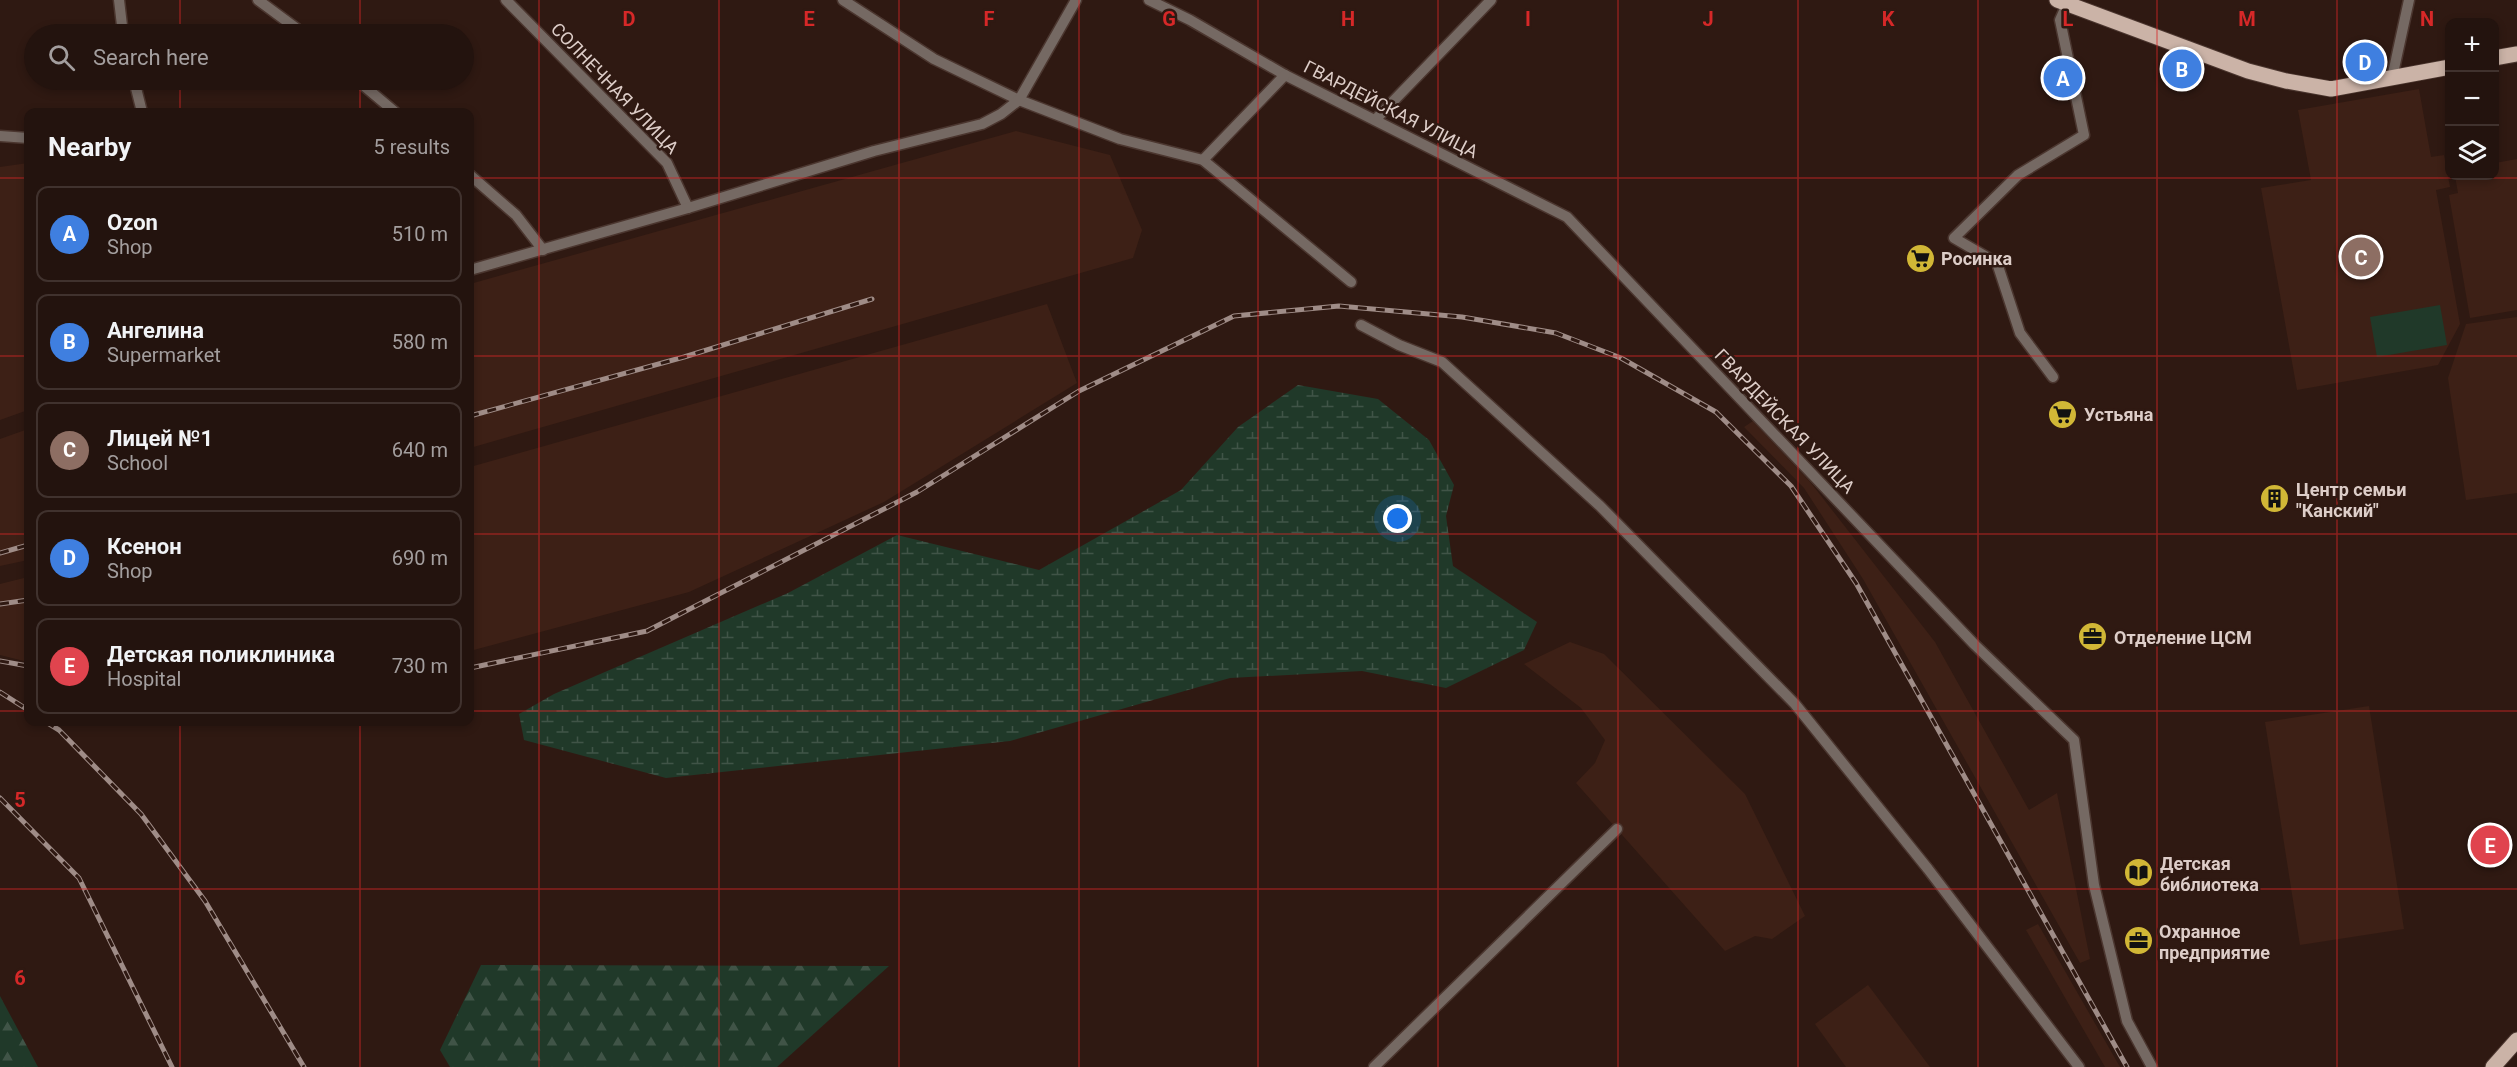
<!DOCTYPE html>
<html lang="en">
<head>
<meta charset="utf-8">
<style>
  :root { --surface:#23130e; --page:#2f201c; --text:#f1f3f6; --muted:#a39e9e; --line:#40322e; --accent:#d1b736 }
  body { margin:0; font-family:Roboto,sans-serif; background:var(--page); color:var(--text) }
  .controls { position:absolute; right:18px; top:18px; display:grid; overflow:hidden; border-radius:12px; box-shadow:0 3px 9px #0003 }
  .controls button { width:54px; height:54px; display:grid; place-items:center; padding:0; border:0; border-bottom:2px solid var(--line); background:var(--surface); color:var(--text); font:30px sans-serif }
  .you { position:absolute; left:1398px; top:519px; width:21px; height:21px; margin:-15px; border:4px solid #fff; border-radius:50%; background:#1a73e8; box-shadow:0 0 0 9px #1a73e833 }
  .badge { display:grid; place-items:center; width:39px; height:39px; border-radius:50%; background:var(--accent); color:#fff; font-size:20px; font-weight:700 }
  .pin { position:absolute; translate:-50% -50%; border:3px solid #fff; box-shadow:0 2px 6px #0006 }
  .list { margin:0; padding:0; list-style:none }
  h2 { display:flex; justify-content:space-between; align-items:center; height:78px; margin:0; padding:0 24px; font-size:26px }
  h2 small { font-size:20px; font-weight:400; color:var(--muted) }
  .list li { display:grid; grid-template-columns:39px 1fr auto; gap:18px; align-items:center; box-sizing:border-box; height:96px; margin:0 12px 12px; padding:0 12px; border:2px solid var(--line); border-radius:12px }
  .list b { display:block; font-size:22px; white-space:nowrap }
  .list p { margin:0; font-size:20px; white-space:nowrap; color:var(--muted) }
  .list em { font-size:20px; font-style:normal; color:var(--muted) }
  .icon { flex:none; width:33px; height:33px; fill:none; stroke:currentColor; stroke-width:2; stroke-linecap:round; stroke-linejoin:round }
  .map { position:relative; flex:none; width:2517px; height:1067px; overflow:hidden }
  .search { position:absolute; background:var(--surface); box-shadow:0 3px 9px #0003; left:24px; top:24px; width:450px; height:66px; display:flex; align-items:center; gap:15px; box-sizing:border-box; padding:0 21px; border-radius:33px; color:var(--muted); font-size:22px }
  .panel { position:absolute; background:var(--surface); box-shadow:0 3px 9px #0003; left:24px; top:108px; width:450px; height:618px; border-radius:12px }
  .map>svg:first-child { display:block }
</style>
</head>
<body>
<div class="map">
<svg width="2517" height="1067" viewBox="0 0 2517 1067">
  <defs>
    <pattern id="forest-firs" width="22" height="20" patternUnits="userSpaceOnUse" patternTransform="scale(1.5)"><rect width="22" height="20" fill="#203929"/><path d="M5 1l3.5 6h-7zM16 11l3.5 6h-7z" fill="#405447"/></pattern>
    <pattern id="wetland-marsh" width="20" height="14" patternUnits="userSpaceOnUse" patternTransform="scale(1.5)"><rect width="20" height="14" fill="#203929"/><path d="M1 5h8M5 5V1M11 12h8M15 12V8" fill="none" stroke="#405447"/></pattern>
  </defs>
  <rect width="100%" height="100%" fill="#2f1912"/>
  <g fill="#3d2016">
    <polygon points="2419,89 2431,157 2444,155 2450,187 2436,190 2460,324 2438,365 2297,390 2261,188 2311,180 2298,110"/>
    <polygon points="1016,131 1110,155 1142,230 1133,258 470,448 470,284"/>
    <polygon points="2517,159 2517,310 2470,318 2449,195 2458,193 2455,176 2494,176 2495,163"/>
    <polygon points="28,163 28,410 0,420 0,167"/>
    <polygon points="1047,304 1077,383 884,502 689,592 470,651 470,467"/>
    <polygon points="2517,317 2517,493 2466,500 2448,378 2466,324"/>
    <polygon points="1753,421 1811,483 1935,642 2029,810 2057,793 2090,959 2080,963 1863,579 1804,488 1744,427"/>
    <polygon points="28,429 28,560 0,566 0,439"/>
    <polygon points="28,577 28,662 0,655 0,584"/>
    <polygon points="1570,642 1604,654 1745,794 1805,916 1772,939 1755,936 1725,951 1576,783 1595,763 1605,740 1581,708 1524,664"/>
    <polygon points="2369,706 2404,929 2300,945 2265,722"/>
    <polygon points="2038,924 2120,1067 2105,1067 2026,930"/>
    <polygon points="1868,985 1930,1067 1846,1067 1815,1024"/>
  </g>
  <polygon fill="#203929" points="2440,305 2447,345 2377,357 2370,317"/>
  <g fill="url(#forest-firs)">
    <polygon points="481,965 889,966 777,1067 450,1067 440,1050"/>
    <polygon points="0,996 38,1067 0,1067"/>
  </g>
  <polygon fill="url(#wetland-marsh)" points="1298,385 1378,399 1429,440 1454,485 1446,516 1453,566 1537,622 1524,650 1446,688 1362,671 1230,678 1010,741 666,778 524,740 519,714 554,694 788,593 897,535 1039,570 1181,490 1238,427"/>
  <g fill="none" stroke-linecap="round" stroke-linejoin="round">
    <defs>
      <g id="street">
        <polyline points="119,0 123,34"/>
        <polyline points="258,0 304,34"/>
        <polyline points="506,0 667,163 688,208"/>
        <polyline points="843,0 934,59 1019,100 1120,139 1203,160 1351,282"/>
        <polyline points="1149,0 1190,20 1285,75 1567,217 1975,645 2074,740 2094,885 2127,1021 2152,1067"/>
        <polyline points="2392,78 2409,0"/>
        <polyline points="134,80 142,112"/>
        <polyline points="357,80 395,112"/>
        <polyline points="1375,120 1491,0"/>
        <polyline points="0,136 28,138"/>
        <polyline points="1203,160 1285,75"/>
        <polyline points="470,175 516,215 543,250"/>
        <polyline points="470,270 688,208 874,151 982,124 1001,114 1019,100 1076,0"/>
        <polyline points="1361,325 1399,345 1442,362 1600,506 1795,704 1928,869 2079,1067"/>
        <polyline points="2053,377 2020,333 1997,263 1954,238 2018,175 2084,135 2060,20 2069,0"/>
        <polyline points="1374,1067 1617,829"/>
      </g>
      <g id="primary">
        <polyline points="2057,0 2248,71 2286,81 2331,89 2450,67"/>
        <polyline points="2494,58 2517,54"/>
        <polyline points="2493,1067 2517,1040"/>
      </g>
    </defs>
    <use href="#street" stroke="#4b362f" stroke-width="13"/>
    <use href="#primary" stroke="#4b362f" stroke-width="17"/>
    <use href="#street" stroke="#756963" stroke-width="10"/>
    <use href="#primary" stroke="#cbb3a7" stroke-width="15"/>
    <defs>
      <g id="rail">
        <polyline points="470,416 684,357 872,299"/>
        <polyline points="0,553 28,545"/>
        <polyline points="0,604 28,600"/>
        <polyline points="0,661 28,666"/>
        <polyline points="470,668 647,631 917,492 1079,391 1234,316 1339,306 1462,317 1556,333 1621,358 1716,412 1791,486 1856,583 2127,1067"/>
        <polyline points="0,692 28,710"/>
        <polyline points="46,722 59,730 141,814 205,901 304,1067"/>
        <polyline points="0,798 79,878 172,1067"/>
      </g>
    </defs>
    <use href="#rail" stroke="#9f8c87" stroke-width="5"/>
    <use href="#rail" stroke="#2f1912" stroke-width="3" stroke-dasharray="9" stroke-linecap="butt"/>
  </g>
  <path fill="none" stroke="#d62828" stroke-width="1.5" stroke-opacity="0.55" d="M180,0V34M360,0V34M539,0V1067M719,0V1067M899,0V1067M1079,0V1067M1258,0V1067M1438,0V1067M1618,0V1067M1798,0V1067M1978,0V1067M2157,0V1067M2337,0V1067M180,80V112M360,80V112M0,178H28M470,178H2517M0,356H28M470,356H2517M0,534H28M470,534H2517M0,711H28M470,711H2517M180,722V1067M360,722V1067M0,889H2517"/>
  <defs>
    <symbol id="supermarket-disc" viewBox="-11 -11 22 22"><circle r="9.5" fill="#d1b736" stroke="#2f1912"/><path d="M-6-5.5h2.5l.6 2H6L4.5 2H-2.5L-4.4-4H-6ZM-1.5 3.2a1.3 1.3 0 1 0 .1 0ZM3 3.2a1.3 1.3 0 1 0 .1 0Z" fill="#111"/></symbol>
    <symbol id="building-disc" viewBox="-11 -11 22 22"><circle r="9.5" fill="#d1b736" stroke="#2f1912"/><path d="M-4-6H4V6H1V3H-1V6H-4ZM-2.5-4.3h1.7v1.8h-1.7ZM.8-4.3h1.7v1.8H.8ZM-2.5-1h1.7V.8h-1.7ZM.8-1h1.7V.8H.8Z" fill="#111"/></symbol>
    <symbol id="office-disc" viewBox="-11 -11 22 22"><circle r="9.5" fill="#d1b736" stroke="#2f1912"/><path d="M-6-3h4V-5.5h4V-3h4V5H-6ZM-1-4.5V-3h2v-1.5ZM-6 0V1H6V0Z" fill="#111"/></symbol>
    <symbol id="library-disc" viewBox="-11 -11 22 22"><circle r="9.5" fill="#d1b736" stroke="#2f1912"/><path d="M-6-4Q-3-5.5-.7-3.5V5Q-3 3-6 4ZM6-4Q3-5.5 .7-3.5V5Q3 3 6 4Z" fill="#111"/></symbol>
  </defs>
  <g fill-rule="evenodd">
    <use href="#supermarket-disc" x="1904" y="242" width="33" height="33"/>
    <use href="#supermarket-disc" x="2046" y="398" width="33" height="33"/>
    <use href="#building-disc" x="2258" y="482" width="33" height="33"/>
    <use href="#office-disc" x="2076" y="620" width="33" height="33"/>
    <use href="#library-disc" x="2122" y="856" width="33" height="33"/>
    <use href="#office-disc" x="2122" y="924" width="33" height="33"/>
  </g>
  <g text-anchor="middle" dominant-baseline="central" stroke-width="5" stroke-linejoin="round" paint-order="stroke">
    <g font-size="18" fill="#ddcdc8" stroke="#2f1912">
      <text transform="translate(615 88) rotate(46)">СОЛНЕЧНАЯ УЛИЦА</text>
      <text transform="translate(1391 109) rotate(27)">ГВАРДЕЙСКАЯ УЛИЦА</text>
      <text transform="translate(1785 421) rotate(46)">ГВАРДЕЙСКАЯ УЛИЦА</text>
    </g>
    <g font-size="18" font-weight="bold" fill="#ddcdc8" stroke="#2f1912" text-anchor="start">
      <text x="1941" y="258">Росинка</text>
      <text x="2084" y="414">Устьяна</text>
      <text x="2296" y="489">Центр семьи<tspan x="2296" dy="21">"Канский"</tspan></text>
      <text x="2114" y="637">Отделение ЦСМ</text>
      <text x="2160" y="863">Детская<tspan x="2160" dy="21">библиотека</tspan></text>
      <text x="2159" y="931">Охранное<tspan x="2159" dy="21">предприятие</tspan></text>
    </g>
  </g>
  <g font-size="20" text-anchor="middle" font-weight="bold" fill="#d62828" stroke="#2f1912" stroke-width="5" stroke-linejoin="round" paint-order="stroke">
    <text x="629" y="26">D</text>
    <text x="809" y="26">E</text>
    <text x="989" y="26">F</text>
    <text x="1169" y="26">G</text>
    <text x="1348" y="26">H</text>
    <text x="1528" y="26">I</text>
    <text x="1708" y="26">J</text>
    <text x="1888" y="26">K</text>
    <text x="2068" y="26">L</text>
    <text x="2247" y="26">M</text>
    <text x="2427" y="26">N</text>
    <text x="20" y="807">5</text>
    <text x="20" y="985">6</text>
  </g>
</svg>
<div class="controls">
<button>+</button>
<button>−</button>
<button><svg class="icon" aria-label="layers" viewBox="0 0 24 24"><path d="M12 4l9 5-9 5-9-5zM3 14l9 5 9-5"/></svg></button>
</div>
<div class="you"></div>
<div class="pin badge" style="left:2063px;top:78px;background:#3f7fe0">A</div>
<div class="pin badge" style="left:2182px;top:69px;background:#3f7fe0">B</div>
<div class="pin badge" style="left:2361px;top:257px;background:#8d6e63">C</div>
<div class="pin badge" style="left:2365px;top:62px;background:#3f7fe0">D</div>
<div class="pin badge" style="left:2490px;top:845px;background:#e0444e">E</div>
<div class="search"><svg class="icon" aria-label="search" viewBox="0 0 24 24"><circle cx="10" cy="10" r="6"/><path d="M15 15l6 6"/></svg>Search here</div>
<section class="panel">
<h2>Nearby<small>5 results</small></h2>
<ul class="list">
<li><span class="badge" style="background:#3f7fe0">A</span><div><b>Ozon</b><p>Shop</p></div><em>510 m</em></li>
<li><span class="badge" style="background:#3f7fe0">B</span><div><b>Ангелина</b><p>Supermarket</p></div><em>580 m</em></li>
<li><span class="badge" style="background:#8d6e63">C</span><div><b>Лицей №1</b><p>School</p></div><em>640 m</em></li>
<li><span class="badge" style="background:#3f7fe0">D</span><div><b>Ксенон</b><p>Shop</p></div><em>690 m</em></li>
<li><span class="badge" style="background:#e0444e">E</span><div><b>Детская поликлиника</b><p>Hospital</p></div><em>730 m</em></li>
</ul>
</section>
</div>
</body>
</html>
